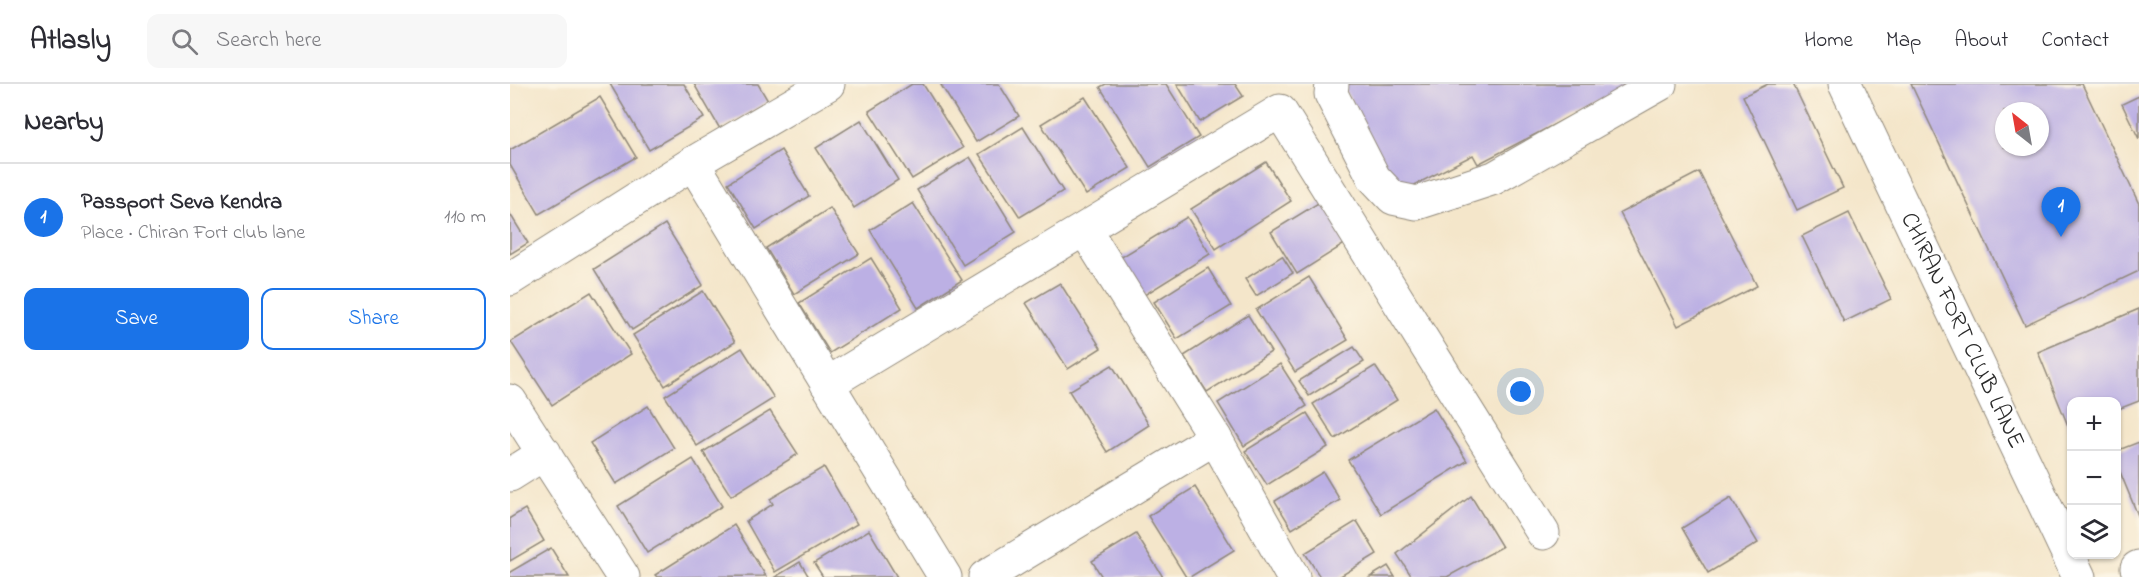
<!DOCTYPE html>
<html lang="en">
<head>
<meta charset="utf-8">
<style>
  :root { --surface:#fff; --page:#f7f7f7; --text:#2b2b33; --muted:#7c7c81; --line:#e1e1e2; --accent:#1a73e8 }
  body { margin:0; font-family:"Indie Flower",sans-serif; background:var(--page); color:var(--text) }
  .controls { position:absolute; right:18px; bottom:18px; display:grid; overflow:hidden; border-radius:12px; box-shadow:0 2px 4px #0004 }
  .controls button { width:54px; height:54px; display:grid; place-items:center; padding:0; border:0; border-bottom:2px solid var(--line); background:var(--surface); color:var(--text); font:30px sans-serif }
  .compass { position:absolute; left:1485px; top:18px; width:54px; height:54px; border-radius:50%; background:var(--surface); box-shadow:0 2px 4px #0004; rotate:329deg }
  .you { position:absolute; left:1011px; top:308px; width:21px; height:21px; margin:-15px; border:4px solid #fff; border-radius:50%; background:#1a73e8; box-shadow:0 0 0 9px #1a73e833 }
  .badge { display:grid; place-items:center; width:39px; height:39px; border-radius:50%; background:var(--accent); color:#fff; font-size:20px; font-weight:700 }
  .pin { position:absolute; translate:-50% -50px; filter:drop-shadow(0 2px 3px #0008) }
  .pin::after { content:''; position:absolute; top:32px; width:21px; height:18px; background:inherit; clip-path:polygon(0 0,100% 0,50% 100%) }
  .list { margin:0; padding:0; list-style:none }
  h2 { display:flex; justify-content:space-between; align-items:center; height:78px; margin:0; padding:0 24px; font-size:26px }
  h2 small { font-size:20px; font-weight:400; color:var(--muted) }
  .list li { display:grid; grid-template-columns:39px 1fr auto; gap:18px; align-items:center; box-sizing:border-box; height:108px; padding:0 24px; border-top:2px solid var(--line) }
  .list b { display:block; font-size:22px; white-space:nowrap }
  .list p { margin:0; font-size:20px; white-space:nowrap; color:var(--muted) }
  .list em { font-size:20px; font-style:normal; color:var(--muted) }
  .actions { display:flex; gap:12px; padding:18px 24px }
  .actions a { flex:1; padding:14px 0; border:2px solid var(--accent); border-radius:12px; text-align:center; font-size:21px; color:var(--accent) }
  .actions .main { background:var(--accent); color:#fff }
  .icon { flex:none; width:33px; height:33px; fill:none; stroke:currentColor; stroke-width:2; stroke-linecap:round; stroke-linejoin:round }
  .map { position:relative; flex:none; width:1629px; height:493px; overflow:hidden }
  header { display:flex; align-items:center; gap:36px; box-sizing:border-box; height:84px; padding:0 30px; background:var(--surface); border-bottom:2px solid var(--line) }
  header strong { font-size:28px }
  nav { display:flex; gap:33px; margin-inline-start:auto; font-size:21px }
  .search { width:420px; height:54px; background:var(--page); display:flex; align-items:center; gap:15px; box-sizing:border-box; padding:0 21px; border-radius:12px; color:var(--muted); font-size:22px }
  main { display:flex }
  aside { flex:1; background:var(--surface) }
  .map>svg:first-child { display:block }
</style>
</head>
<body>
<header>
<strong>Atlasly</strong>
<div class="search"><svg class="icon" aria-label="search" viewBox="0 0 24 24"><circle cx="10" cy="10" r="6"/><path d="M15 15l6 6"/></svg>Search here</div>
<nav><a>Home</a><a>Map</a><a>About</a><a>Contact</a></nav>
</header>
<main>
<aside>
<h2>Nearby<small></small></h2>
<ul class="list">
<li><span class="badge">1</span><div><b>Passport Seva Kendra</b><p>Place · Chiran Fort club lane</p></div><em>110 m</em></li>
</ul>
<div class="actions"><a class="main">Save</a><a>Share</a></div>
</aside>
<div class="map">
<svg width="1629" height="493" viewBox="0 0 1629 493">
  <rect width="100%" height="100%" fill="#fcf5e5"/>
  <filter id="ink" filterUnits="userSpaceOnUse"><feTurbulence type="fractalNoise" baseFrequency=".0167" numOctaves="2"/><feDisplacementMap in="SourceGraphic" scale="12" xChannelSelector="R" yChannelSelector="G"/><feConvolveMatrix kernelMatrix="1 2 1 2 8 2 1 2 1" color-interpolation-filters="sRGB"/></filter>
  <filter id="wash" filterUnits="userSpaceOnUse"><feTurbulence type="fractalNoise" baseFrequency=".008" numOctaves="4" result="noise"/><feDisplacementMap in="SourceGraphic" scale="24" xChannelSelector="R" yChannelSelector="G"/><feGaussianBlur stdDeviation="1.35" result="paint"/><feColorMatrix in="noise" values="0 0 0 0 0 0 0 0 0 0 0 0 0 0 0 0 0 1.4 0 .05"/><feComposite in="paint" operator="in"/></filter>
  <g filter="url(#wash)">
    <rect width="100%" height="100%" fill="#f4e6ca"/>
    <g id="blocks">
      <g fill="#bcb0e4" fill-rule="evenodd">
        <polygon points="100,0 174,0 194,34 139,66"/>
        <polygon points="184,0 248,0 258,17 210,45"/>
        <polygon points="402,0 413,0 453,64 402,95 359,27"/>
        <polygon points="432,0 489,0 509,32 466,58 431,1"/>
        <polygon points="596,0 656,0 689,53 640,83 590,3"/>
        <polygon points="667,0 725,0 733,12 690,38"/>
        <polygon points="832,0 1122,0 968,80 963,71 889,109"/>
        <polygon points="1258,0 1283,0 1333,104 1287,126 1233,12"/>
        <path d="M1401,0H1572L1629,120V187L1515,241ZM1494,27H1530V63H1494Z"/>
        <polygon points="1629,12 1629,55 1612,20"/>
        <polygon points="90,13 126,73 29,130 0,81 0,66"/>
        <polygon points="575,13 620,84 576,111 531,40"/>
        <polygon points="351,36 388,96 344,124 306,64"/>
        <polygon points="513,43 553,107 510,133 469,70"/>
        <polygon points="271,66 299,112 246,145 218,99"/>
        <polygon points="460,73 506,148 453,181 407,106"/>
        <polygon points="756,78 781,117 706,165 681,125"/>
        <polygon points="1189,88 1247,202 1168,242 1110,129"/>
        <polygon points="818,113 844,154 787,190 761,148"/>
        <polygon points="403,119 452,196 408,224 360,146"/>
        <polygon points="320,124 349,170 284,210 256,164"/>
        <polygon points="1339,129 1381,215 1334,238 1292,152"/>
        <polygon points="0,130 18,159 0,170"/>
        <polygon points="677,133 700,170 628,215 605,177"/>
        <polygon points="155,140 193,201 122,246 84,185"/>
        <polygon points="772,172 783,189 746,212 735,195"/>
        <polygon points="361,174 392,224 320,269 289,219"/>
        <polygon points="698,184 721,222 667,255 644,218"/>
        <polygon points="799,193 838,256 785,288 746,226"/>
        <polygon points="550,199 591,264 558,285 516,219"/>
        <polygon points="193,207 225,258 155,302 123,251"/>
        <polygon points="81,208 121,270 42,321 1,258"/>
        <polygon points="1629,225 1629,317 1606,326 1606,318 1562,318 1561,349 1528,268"/>
        <polygon points="738,231 761,268 697,308 674,272"/>
        <polygon points="844,263 854,278 799,312 789,297"/>
        <polygon points="232,264 264,314 187,362 155,312"/>
        <polygon points="770,280 797,322 734,362 708,319"/>
        <polygon points="602,281 639,341 597,368 559,307"/>
        <polygon points="865,282 887,316 825,355 803,320"/>
        <polygon points="138,322 164,364 106,400 80,359"/>
        <polygon points="924,324 957,377 871,430 838,376"/>
        <polygon points="260,327 288,370 221,412 193,368"/>
        <polygon points="797,329 818,363 757,401 735,367"/>
        <polygon points="1629,358 1629,434 1606,378 1606,367"/>
        <polygon points="183,375 212,422 137,469 108,422"/>
        <polygon points="314,383 347,440 265,488 236,437 263,420 260,415"/>
        <polygon points="813,388 830,416 782,445 765,417"/>
        <polygon points="685,403 724,466 680,493 676,493 638,432"/>
        <polygon points="961,412 992,463 937,493 902,493 887,470"/>
        <polygon points="1221,414 1248,459 1198,489 1172,444"/>
        <polygon points="15,425 34,457 0,477 0,434"/>
        <polygon points="847,437 867,470 829,493 810,493 795,469"/>
        <polygon points="224,441 256,492 147,493 145,491"/>
        <polygon points="359,446 387,493 313,493 304,479"/>
        <polygon points="626,450 653,493 592,493 582,477"/>
        <polygon points="41,464 59,493 0,493 0,488"/>
        <polygon points="290,478 299,493 265,493"/>
        <polygon points="878,482 885,493 860,493"/>
      </g>
    </g>
  </g>
  <g filter="url(#ink)">
    <use href="#blocks" fill-opacity="0" stroke="#90887a" stroke-width="1.5"/>
    <g fill="none" stroke-linecap="round" stroke-linejoin="round">
      <defs>
        <g id="minor">
          <polyline points="822,0 821,10 864,94 883,114 907,119 984,94 1150,0"/>
          <path id="s1" d="M1335,0L1569,493"/>
          <polyline points="183,79 435,493"/>
          <polyline points="575,146 705,354 783,493"/>
          <polyline points="0,195 183,79 318,0"/>
          <polyline points="317,300 770,27 1033,449"/>
          <polyline points="0,317 113,493"/>
          <polyline points="0,391 35,369"/>
          <polyline points="1627,484 1629,483"/>
          <polyline points="475,493 705,354"/>
        </g>
      </defs>
      <use href="#minor" stroke="#90887a" stroke-width="35"/>
      <use href="#minor" stroke="#fff" stroke-width="33"/>
    </g>
  </g>
  <g text-anchor="middle" dominant-baseline="central" stroke-width="6" stroke-linejoin="round" paint-order="stroke">
    <g font-size="24" fill="#2b2b2b" stroke="#fcf5e5">
      <text stroke="none"><textPath href="#s1" startOffset="273">CHIRAN FORT CLUB LANE</textPath></text>
    </g>
  </g>
</svg>
<div class="controls">
<button>+</button>
<button>−</button>
<button><svg class="icon" aria-label="layers" viewBox="0 0 24 24"><path d="M12 4l9 5-9 5-9-5zM3 14l9 5 9-5"/></svg></button>
</div>
<svg class="compass" viewBox="-18 -18 36 36"><path d="M0-13l5 13h-10z" fill="#e53935"/><path d="M0 13l5-13h-10z" fill="#7c7c81"/></svg>
<div class="you"></div>
<div class="pin badge" style="left:1551px;top:153px">1</div>
</div>
</main>
</body>
</html>
